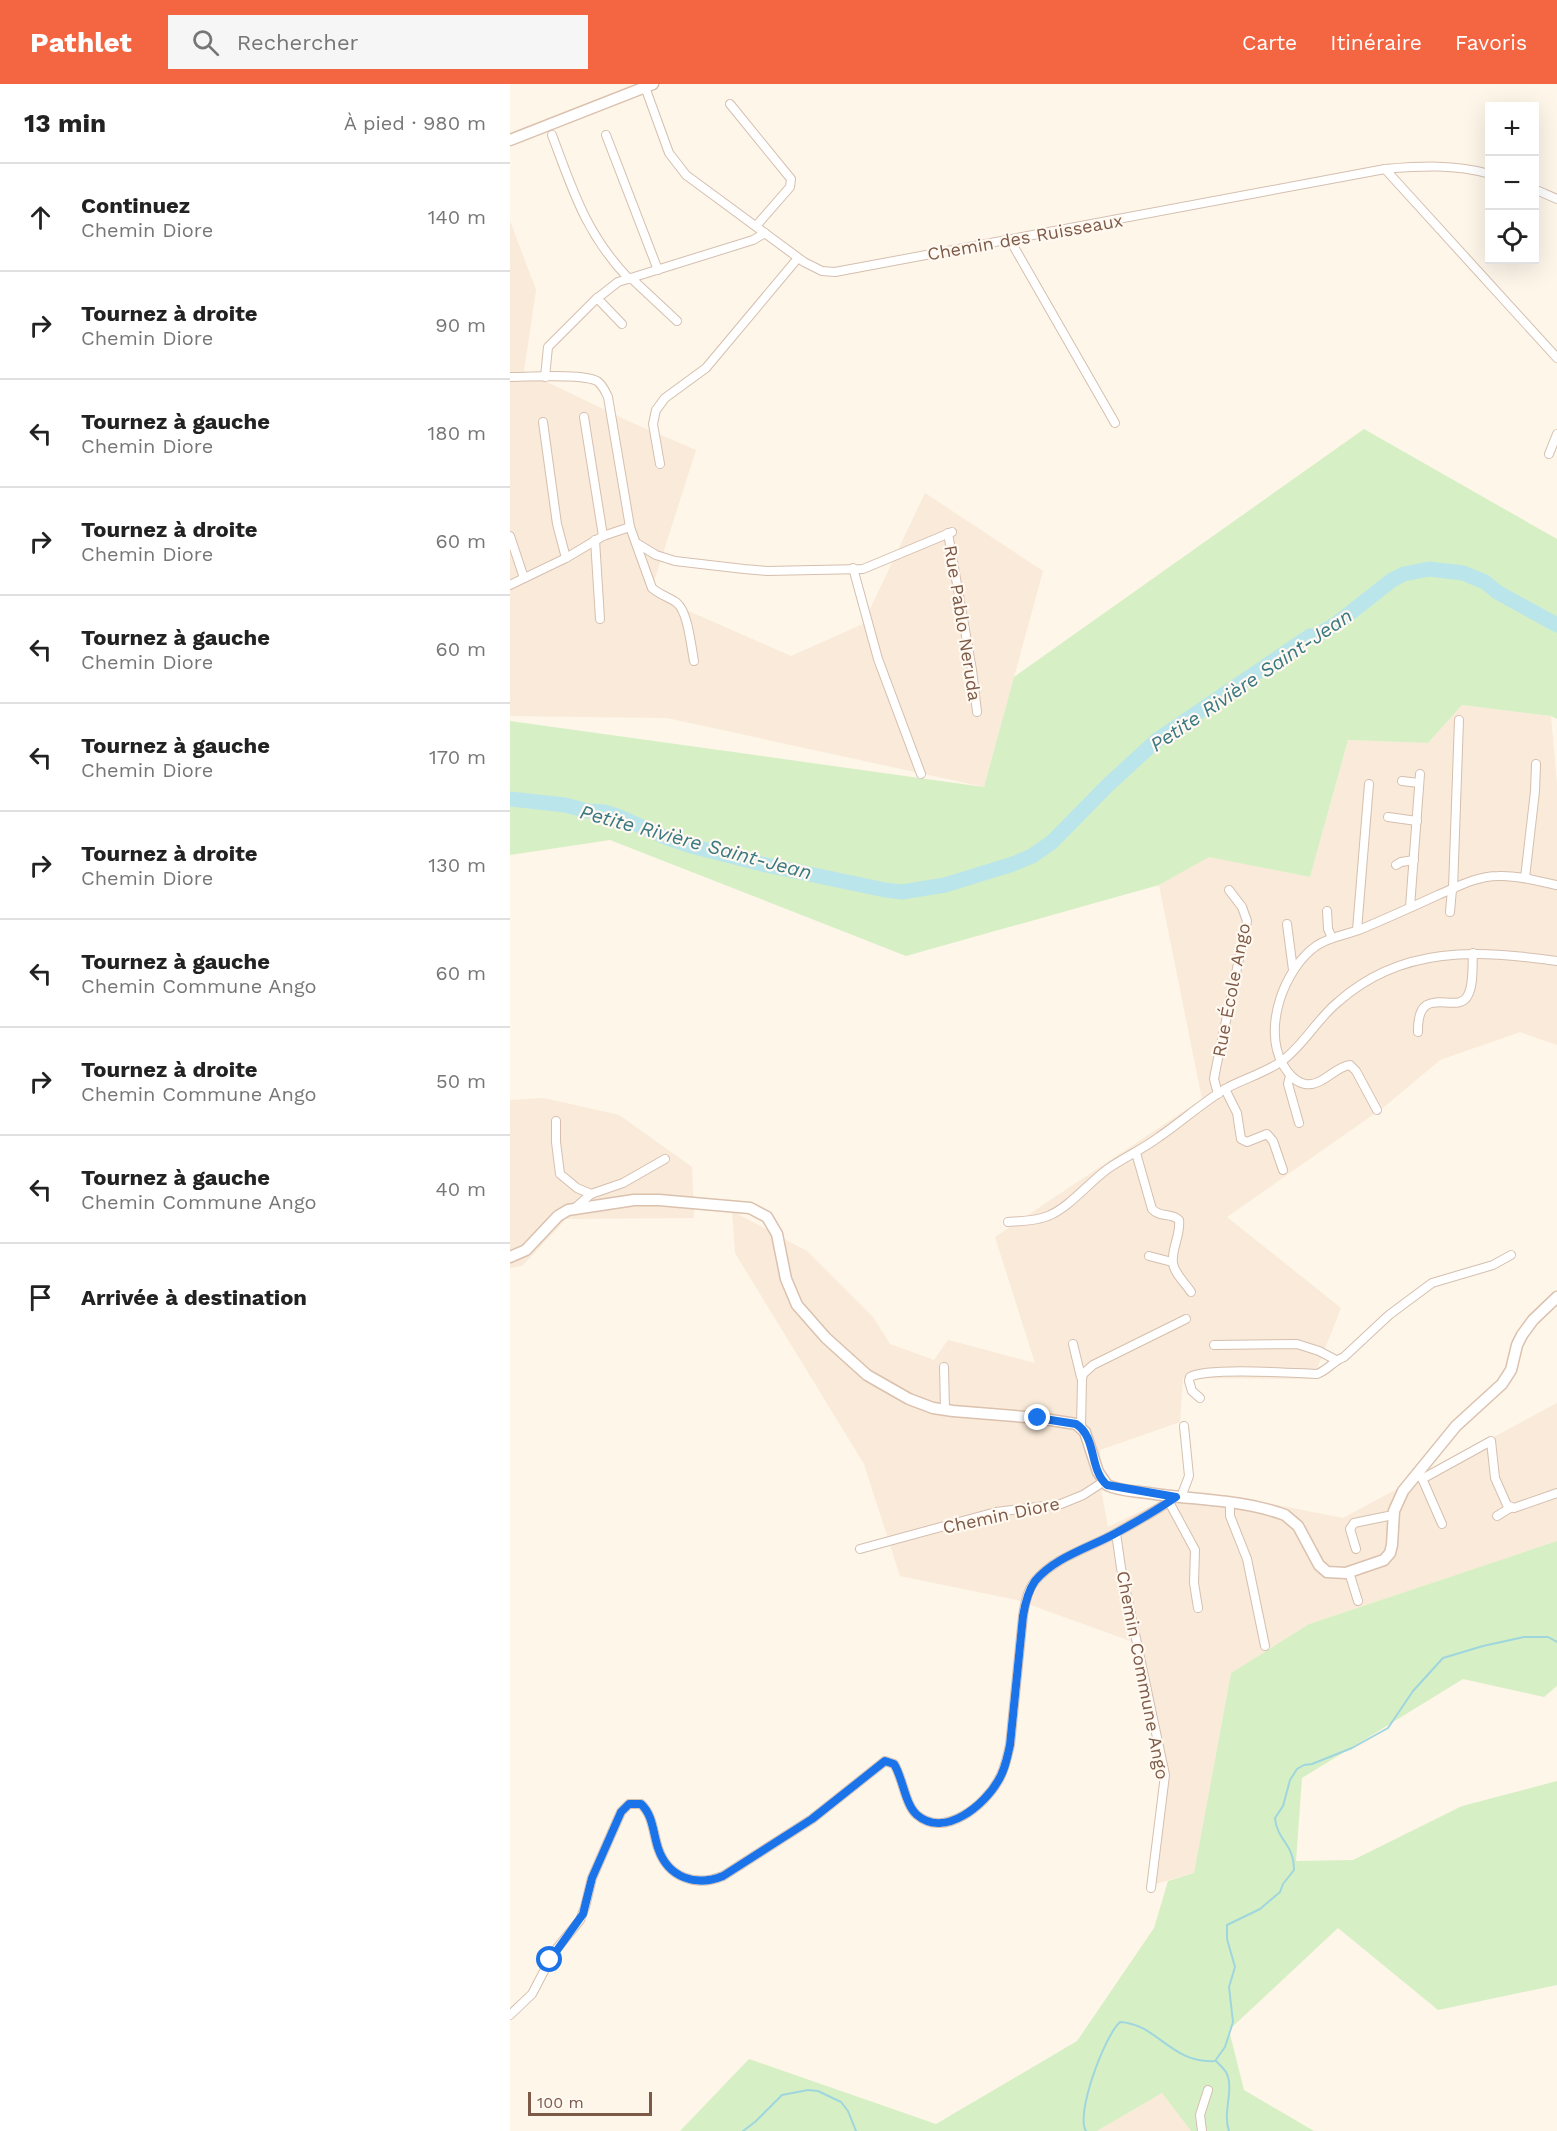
<!DOCTYPE html>
<html lang="fr">
<head>
<meta charset="utf-8">
<style>
  :root { --surface:#fff; --page:#f6f6f6; --text:#222; --muted:#767676; --line:#e0e0e0; --accent:#f46542 }
  body { margin:0; font-family:"Work Sans",sans-serif; background:var(--page); color:var(--text) }
  .controls { position:absolute; right:18px; top:18px; display:grid; overflow:hidden; border-radius:0px; box-shadow:0 6px 24px #0002 }
  .controls button { width:54px; height:54px; display:grid; place-items:center; padding:0; border:0; border-bottom:2px solid var(--line); background:var(--surface); color:var(--text); font:30px sans-serif }
  .scale { position:absolute; left:18px; bottom:15px; width:124px; box-sizing:border-box; padding-left:6px; border:3px solid #7d5a48; border-top:0; font-size:16px; line-height:21px; white-space:nowrap; color:#7d5a48; -webkit-text-stroke:4px #fff9f1; paint-order:stroke }
  .stop { position:absolute; width:18px; height:18px; margin:-14px; border:4px solid #1a73e8; border-radius:50%; background:#fff }
  .stop.end { background:#1a73e8; border-color:#fff; box-shadow:0 2px 6px #0008 }
  .list { margin:0; padding:0; list-style:none }
  h2 { display:flex; justify-content:space-between; align-items:center; height:78px; margin:0; padding:0 24px; font-size:26px }
  h2 small { font-size:20px; font-weight:400; color:var(--muted) }
  .list li { display:grid; grid-template-columns:39px 1fr auto; gap:18px; align-items:center; box-sizing:border-box; height:108px; padding:0 24px; border-top:2px solid var(--line) }
  .list b { display:block; font-size:22px; white-space:nowrap }
  .list p { margin:0; font-size:20px; white-space:nowrap; color:var(--muted) }
  .list em { font-size:20px; font-style:normal; color:var(--muted) }
  .icon { flex:none; width:33px; height:33px; fill:none; stroke:currentColor; stroke-width:2; stroke-linecap:round; stroke-linejoin:round }
  .map { position:relative; flex:none; width:1047px; height:2047px; overflow:hidden }
  header { display:flex; align-items:center; gap:36px; box-sizing:border-box; height:84px; padding:0 30px; background:var(--accent); color:#fff }
  header strong { font-size:28px }
  nav { display:flex; gap:33px; margin-inline-start:auto; font-size:21px }
  .search { width:420px; height:54px; background:var(--page); display:flex; align-items:center; gap:15px; box-sizing:border-box; padding:0 21px; border-radius:0px; color:var(--muted); font-size:22px }
  main { display:flex }
  aside { flex:1; background:var(--surface) }
  .map>svg:first-child { display:block }
</style>
</head>
<body>
<header>
<strong>Pathlet</strong>
<div class="search"><svg class="icon" aria-label="search" viewBox="0 0 24 24"><circle cx="10" cy="10" r="6"/><path d="M15 15l6 6"/></svg>Rechercher</div>
<nav><a>Carte</a><a>Itinéraire</a><a>Favoris</a></nav>
</header>
<main>
<aside>
<h2>13 min<small>À pied · 980 m</small></h2>
<ul class="list">
<li><svg class="icon" aria-label="ahead" viewBox="0 0 24 24"><path d="M12 20V5M6 11l6-6 6 6"/></svg><div><b>Continuez</b><p>Chemin Diore</p></div><em>140 m</em></li>
<li><svg class="icon" aria-label="right" viewBox="0 0 24 24"><path d="M7 20v-9h11M14 6l5 5-5 5"/></svg><div><b>Tournez à droite</b><p>Chemin Diore</p></div><em>90 m</em></li>
<li><svg class="icon" aria-label="left" viewBox="0 0 24 24"><path d="M17 20v-9H6M10 6l-5 5 5 5"/></svg><div><b>Tournez à gauche</b><p>Chemin Diore</p></div><em>180 m</em></li>
<li><svg class="icon" aria-label="right" viewBox="0 0 24 24"><path d="M7 20v-9h11M14 6l5 5-5 5"/></svg><div><b>Tournez à droite</b><p>Chemin Diore</p></div><em>60 m</em></li>
<li><svg class="icon" aria-label="left" viewBox="0 0 24 24"><path d="M17 20v-9H6M10 6l-5 5 5 5"/></svg><div><b>Tournez à gauche</b><p>Chemin Diore</p></div><em>60 m</em></li>
<li><svg class="icon" aria-label="left" viewBox="0 0 24 24"><path d="M17 20v-9H6M10 6l-5 5 5 5"/></svg><div><b>Tournez à gauche</b><p>Chemin Diore</p></div><em>170 m</em></li>
<li><svg class="icon" aria-label="right" viewBox="0 0 24 24"><path d="M7 20v-9h11M14 6l5 5-5 5"/></svg><div><b>Tournez à droite</b><p>Chemin Diore</p></div><em>130 m</em></li>
<li><svg class="icon" aria-label="left" viewBox="0 0 24 24"><path d="M17 20v-9H6M10 6l-5 5 5 5"/></svg><div><b>Tournez à gauche</b><p>Chemin Commune Ango</p></div><em>60 m</em></li>
<li><svg class="icon" aria-label="right" viewBox="0 0 24 24"><path d="M7 20v-9h11M14 6l5 5-5 5"/></svg><div><b>Tournez à droite</b><p>Chemin Commune Ango</p></div><em>50 m</em></li>
<li><svg class="icon" aria-label="left" viewBox="0 0 24 24"><path d="M17 20v-9H6M10 6l-5 5 5 5"/></svg><div><b>Tournez à gauche</b><p>Chemin Commune Ango</p></div><em>40 m</em></li>
<li><svg class="icon" aria-label="arrive" viewBox="0 0 24 24"><path d="M6 21V4h12l-3 4 3 4H6"/></svg><div><b>Arrivée à destination</b></div></li>
</ul>
</aside>
<div class="map">
<svg width="1047" height="2047" viewBox="0 0 1047 2047">
  <rect width="100%" height="100%" fill="#fef6e9"/>
  <g fill="#f9ead9">
    <polygon points="0,137 26,206 14,287 118,337 186,366 140,510 281,572 353,540 415,409 533,487 474,703 157,634 0,632"/>
    <polygon points="952,621 1041,632 1047,701 1047,961 1010,948 930,976 874,1023 717,1133 831,1224 803,1295 673,1294 670,1338 590,1366 592,1411 598,1443 653,1416 762,1420 833,1434 1047,1319 1047,1457 799,1540 721,1589 684,1789 638,1802 651,1689 626,1559 507,1516 390,1492 354,1380 225,1169 222,1127 297,1167 363,1233 380,1260 424,1276 438,1256 525,1279 485,1153 692,1015 649,801 699,772 800,793 838,656 918,659"/>
    <polygon points="34,1014 109,1031 182,1083 184,1134 56,1135 12,1182 0,1184 0,1016"/>
    <polygon points="652,2009 681,2047 587,2047"/>
  </g>
  <g fill="#d7efc5">
    <polygon points="854,345 1047,455 1047,635 1041,632 952,621 918,659 838,656 800,793 699,773 649,801 396,872 100,756 0,771 0,637 474,703 504,593"/>
    <polygon points="1047,1457 1047,1602 1034,1613 953,1595 792,1694 786,1777 843,1776 952,1722 1047,1697 1047,1901 928,1926 828,1844 719,1946 734,2006 804,2047 681,2047 652,2009 587,2047 170,2047 239,1975 426,2040 567,1957 644,1844 658,1797 684,1789 721,1589 799,1540"/>
  </g>
  <g fill="none" stroke-linecap="round" stroke-linejoin="round">
    <g stroke="#9fd6de" stroke-width="2">
      <path d="M706,1977C709,1980 713,1984 716,1988C725,2005 712,2028 719,2047"/>
      <polyline points="233,2047 245,2038 272,2011 298,2006 308,2007 331,2018 338,2027 346,2047"/>
      <path d="M576,2047C565,2030 595,1951 610,1938C648,1940 661,1980 705,1977L715,1963L723,1938L719,1903L725,1883L717,1855V1841L750,1825L770,1808L773,1800L784,1786C784,1759 767,1757 765,1734L773,1722L780,1696L787,1685L794,1681L802,1680L842,1664L878,1644L903,1607L933,1574L973,1562L1014,1553H1038L1047,1558"/>
    </g>
    <polyline stroke="#bae5eb" stroke-width="15" points="0,715 55,721 78,727 95,728 110,733 157,754 181,762 252,780 375,806 392,808 435,801 503,780 522,772 542,758 598,701 647,656 800,552 807,551 826,540 882,496 894,490 919,485 953,489 975,498 987,508 1047,541"/>
    <defs>
      <g id="street">
        <path d="M135,3L159,69L176,91L294,178L312,187L325,188L875,85C911,82 944,80 980,90"/>
        <polyline points="220,20 281,95 280,103 246,142"/>
        <path d="M42,51C63,107 76,150 119,195"/>
        <polyline points="96,51 148,186"/>
        <polyline points="875,85 1047,274"/>
        <polyline points="1024,105 1047,115"/>
        <polyline points="500,156 605,339"/>
        <polyline points="121,194 167,237"/>
        <polyline points="87,214 112,240"/>
        <path d="M0,293C18,293 73,289 87,297C93,301 95,307 98,313L120,443L93,452L56,474L0,501"/>
        <polyline points="35,293 38,263 85,216 108,198 243,156 255,149"/>
        <polyline points="74,333 93,452"/>
        <polyline points="33,338 47,440 56,474"/>
        <polyline points="1039,370 1047,350"/>
        <polyline points="150,380 143,340 146,326 155,314 196,284 288,174"/>
        <path d="M120,443L142,504C150,511 159,513 167,519C178,528 181,562 184,577"/>
        <polyline points="438,449 462,586 467,628"/>
        <polyline points="0,452 14,494"/>
        <polyline points="85,456 90,535"/>
        <polyline points="128,460 146,471 165,477 234,485 257,487 353,485 442,448"/>
        <polyline points="343,484 368,575 411,690"/>
        <polyline points="892,697 909,699"/>
        <polyline points="878,733 907,737"/>
        <polyline points="886,781 891,778 904,776"/>
        <polyline points="1015,794 1025,707 1026,680"/>
        <polyline points="943,805 949,636"/>
        <polyline points="900,823 910,690"/>
        <polyline points="817,827 818,845 822,854"/>
        <polyline points="940,828 942,805"/>
        <polyline points="777,840 783,886"/>
        <polyline points="847,846 859,700"/>
        <path d="M908,948C907,896 948,933 958,911C964,900 962,881 963,869"/>
        <polyline points="780,992 778,1000 789,1039"/>
        <polyline points="715,1005 727,1029 731,1055 737,1058 757,1050 763,1057 773,1086"/>
        <polyline points="708,1010 704,995 706,984 737,837 732,823 719,806"/>
        <path d="M867,1026L846,987L840,981C824,983 812,1003 795,1000C784,998 777,988 772,979C753,943 774,885 806,862C819,853 835,851 849,846C875,835 902,823 928,811C947,803 967,792 988,792C1007,791 1028,797 1046,801"/>
        <polyline points="46,1037 46,1058 50,1090 67,1104 81,1110"/>
        <path d="M626,1069L642,1125C650,1134 661,1128 669,1136C671,1151 661,1165 663,1179C664,1189 676,1200 681,1208"/>
        <polyline points="65,1124 81,1110 113,1099 155,1075"/>
        <path d="M498,1138C512,1137 526,1137 538,1132C560,1123 579,1098 599,1084C615,1073 633,1065 649,1053C671,1038 692,1019 715,1005C733,995 755,989 772,977C794,961 807,935 828,918C892,861 968,866 1047,877"/>
        <polyline points="639,1172 662,1178"/>
        <polyline points="563,1260 571,1293"/>
        <polyline points="704,1261 787,1260 809,1267 826,1276"/>
        <polyline points="434,1283 435,1326"/>
        <path d="M690,1314L682,1307L679,1297L680,1293C698,1283 782,1289 807,1290C818,1286 823,1277 834,1273L879,1231L922,1199L983,1181L1001,1171"/>
        <polyline points="571,1343 572,1295 573,1290 583,1281 676,1235"/>
        <polyline points="911,1392 932,1440"/>
        <polyline points="912,1395 981,1357 985,1394 997,1421 1004,1424 1047,1409"/>
        <polyline points="671,1413 679,1392 674,1342"/>
        <polyline points="659,1418 685,1466 684,1499 688,1524"/>
        <polyline points="720,1418 720,1432 737,1475 755,1562"/>
        <polyline points="987,1432 1000,1424"/>
        <polyline points="606,1449 611,1484 655,1691 641,1804"/>
        <polyline points="350,1465 486,1428 551,1420 573,1411 593,1398"/>
        <polyline points="846,1465 840,1445 844,1439 883,1431"/>
        <polyline points="839,1488 848,1517"/>
        <path d="M0,1931L22,1910L44,1868L70,1836L75,1823L82,1794L111,1728L119,1720H131C143,1731 143,1749 148,1764C158,1794 186,1803 213,1792L302,1735L375,1677L384,1680C393,1694 395,1721 407,1731C435,1755 475,1720 488,1697C495,1686 497,1673 500,1661L513,1532C515,1520 517,1507 525,1497C545,1473 579,1464 606,1449C626,1438 647,1426 666,1413"/>
        <polyline points="692,2047 690,2031 698,2006"/>
      </g>
      <g id="secondary">
        <polyline points="0,56 143,0"/>
        <path d="M0,1173L16,1166L48,1132L58,1126L124,1116H149L240,1124L257,1133L267,1150L276,1195L287,1221L316,1254L357,1291L399,1315L423,1324L443,1327L528,1334L566,1340L575,1348L588,1388L597,1401C609,1407 624,1407 638,1409C683,1416 732,1415 775,1431L788,1442L809,1481L817,1488L836,1489L874,1476L880,1469L882,1461L884,1427L893,1407L946,1342L992,1300L1001,1286L1007,1261L1012,1251L1023,1236L1047,1213"/>
      </g>
    </defs>
    <use href="#street" stroke="#d5bfaf" stroke-width="10"/>
    <use href="#secondary" stroke="#dbc1ae" stroke-width="13"/>
    <use href="#street" stroke="#fff" stroke-width="8"/>
    <use href="#secondary" stroke="#fff" stroke-width="10"/>
  </g>
  <g fill="none" stroke-linecap="round" stroke-linejoin="round">
    <path stroke="#1a73e8" stroke-width="8" d="M40,1876L73,1830L82,1794L111,1728L119,1720H131C143,1731 143,1749 148,1764C158,1794 186,1803 213,1792L302,1735L375,1677L384,1680C393,1694 395,1721 407,1731C435,1755 475,1720 488,1697C495,1686 497,1674 500,1661L513,1532C515,1520 518,1507 525,1497C545,1473 579,1464 606,1449C626,1438 647,1426 666,1413L597,1401C579,1386 587,1353 566,1340L528,1334"/>
  </g>
  <g text-anchor="middle" dominant-baseline="central" stroke-width="4.5" stroke-linejoin="round" paint-order="stroke">
    <g font-size="18" fill="#7d5a48" stroke="#fff9f1">
      <text transform="translate(515 153) rotate(-10)">Chemin des Ruisseaux</text>
      <text transform="translate(453 539) rotate(81)">Rue Pablo Neruda</text>
      <text transform="translate(721 906) rotate(-79)">Rue École Ango</text>
      <text transform="translate(491 1431) rotate(-12)">Chemin Diore</text>
      <text transform="translate(633 1591) rotate(79)">Chemin Commune Ango</text>
    </g>
    <g font-size="20" font-style="italic" fill="#3a7983" stroke="#fff9f1">
      <text transform="translate(741 596) rotate(-34)">Petite Rivière Saint-Jean</text>
      <text transform="translate(186 758) rotate(15)">Petite Rivière Saint-Jean</text>
    </g>
  </g>
</svg>
<div class="controls">
<button>+</button>
<button>−</button>
<button><svg class="icon" aria-label="locate" viewBox="0 0 24 24"><circle cx="12" cy="12" r="6"/><path d="M12 2v4M12 18v4M2 12h4M18 12h4"/></svg></button>
</div>
<div class="scale">100 m</div>
<div class="stop" style="left:40px;top:1876px"></div>
<div class="stop end" style="left:528px;top:1334px"></div>
</div>
</main>
</body>
</html>
